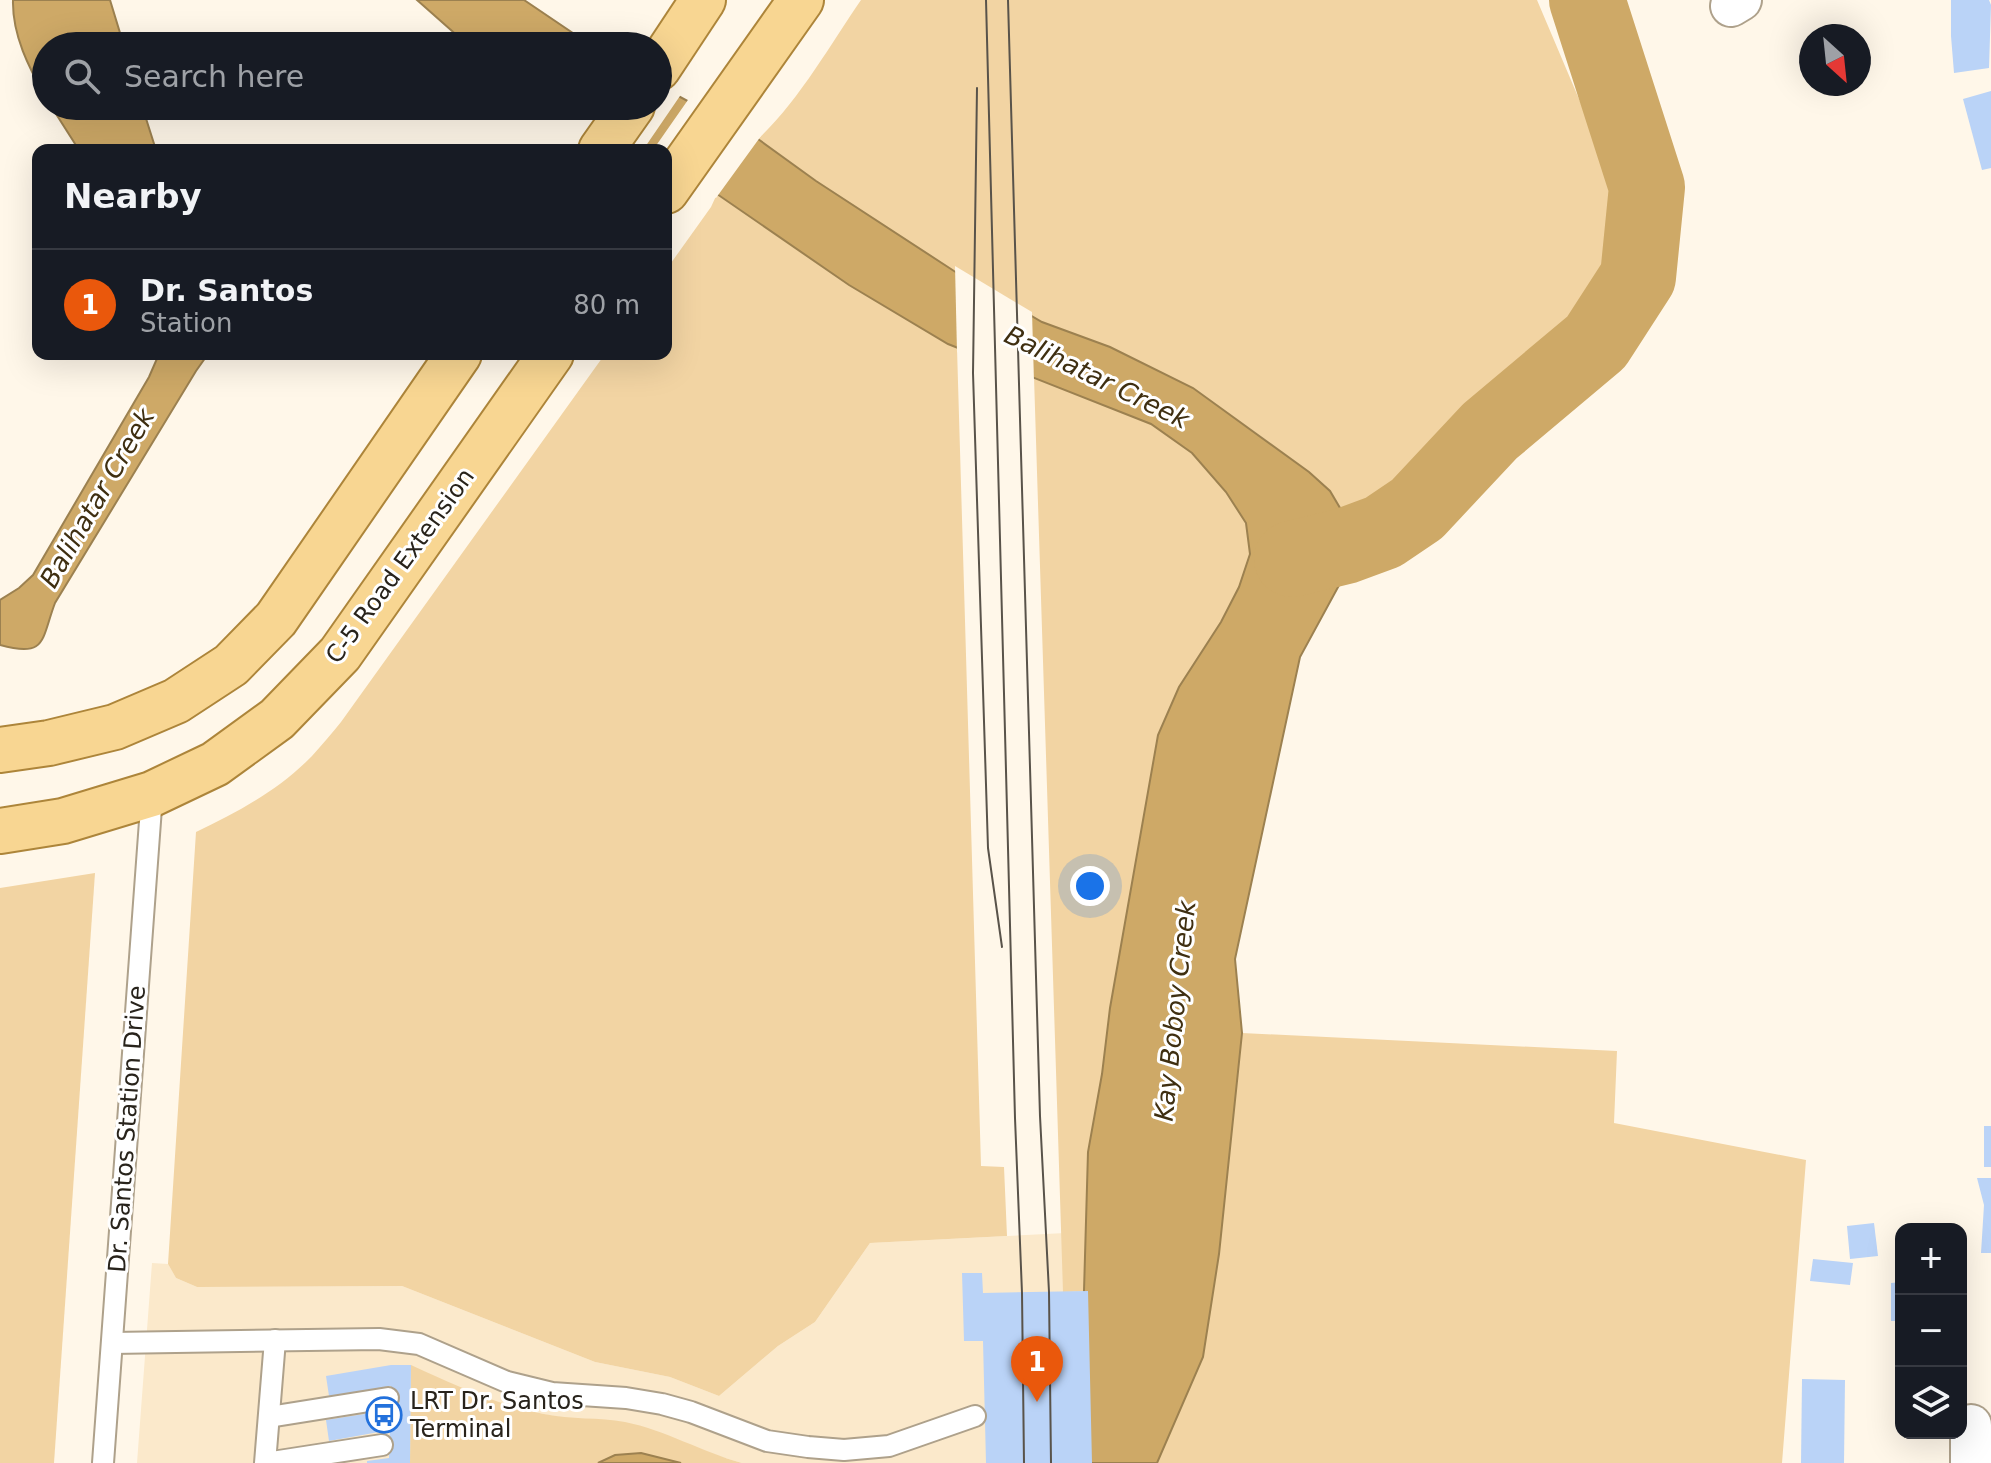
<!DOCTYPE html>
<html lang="en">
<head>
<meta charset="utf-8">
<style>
  :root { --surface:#171b24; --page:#20242c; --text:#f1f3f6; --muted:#9ea1a6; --line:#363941; --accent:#ea580c }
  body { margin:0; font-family:"DejaVu Sans",sans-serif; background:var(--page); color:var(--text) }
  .controls { position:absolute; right:24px; bottom:24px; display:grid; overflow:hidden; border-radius:16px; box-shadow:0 8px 32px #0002 }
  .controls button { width:72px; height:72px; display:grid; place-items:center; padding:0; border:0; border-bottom:2px solid var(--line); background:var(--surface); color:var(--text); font:40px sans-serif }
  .compass { position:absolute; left:1799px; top:24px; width:72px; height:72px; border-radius:50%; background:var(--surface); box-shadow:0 8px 32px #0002; rotate:153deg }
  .you { position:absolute; left:1090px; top:886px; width:28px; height:28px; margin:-20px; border:6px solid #fff; border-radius:50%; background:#1a73e8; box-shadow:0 0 0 12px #1a73e833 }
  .badge { display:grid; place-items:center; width:52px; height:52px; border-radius:50%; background:var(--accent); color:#fff; font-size:26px; font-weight:700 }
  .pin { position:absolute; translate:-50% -66px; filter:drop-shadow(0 2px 4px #0008) }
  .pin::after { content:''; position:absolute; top:42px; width:28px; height:24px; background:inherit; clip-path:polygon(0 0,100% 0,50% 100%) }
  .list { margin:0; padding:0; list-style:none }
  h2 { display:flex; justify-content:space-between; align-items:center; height:104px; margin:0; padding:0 32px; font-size:34px }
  h2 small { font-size:26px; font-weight:400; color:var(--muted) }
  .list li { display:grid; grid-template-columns:52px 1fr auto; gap:24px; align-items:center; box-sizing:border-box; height:112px; padding:0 32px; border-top:2px solid var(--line) }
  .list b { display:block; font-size:30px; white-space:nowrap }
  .list p { margin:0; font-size:26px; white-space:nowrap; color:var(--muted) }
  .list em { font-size:26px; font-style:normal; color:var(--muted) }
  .icon { flex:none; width:44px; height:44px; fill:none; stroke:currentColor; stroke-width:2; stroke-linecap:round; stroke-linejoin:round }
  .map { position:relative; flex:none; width:1991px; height:1463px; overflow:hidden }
  .search { position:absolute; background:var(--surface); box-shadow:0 8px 32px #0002; left:32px; top:32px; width:640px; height:88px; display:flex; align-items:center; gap:20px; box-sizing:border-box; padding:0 28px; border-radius:44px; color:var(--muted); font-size:30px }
  .panel { position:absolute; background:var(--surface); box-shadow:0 8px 32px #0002; left:32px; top:144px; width:640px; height:216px; border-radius:16px }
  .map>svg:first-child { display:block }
</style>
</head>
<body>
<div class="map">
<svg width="1991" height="1463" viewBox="0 0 1991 1463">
  <rect width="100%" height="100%" fill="#fff7e9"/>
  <polygon fill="#fbe9cb" points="1085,1232 1085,1348 1000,1463 742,1463 715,1455 668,1436 548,1415 501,1404 471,1392 410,1463 137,1463 152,1263 168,1264 176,1278 197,1287 402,1286 595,1362 670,1377 719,1396 778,1346 815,1322 870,1243"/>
  <g fill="#f2d4a3">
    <path d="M861,0H1537L1604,158L1619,205L1616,248L1600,287L1556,336L1426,462L1384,495L1343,513L1330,491L1309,472L1251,429L1110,347L1042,322L954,271L816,181L758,139C798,102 830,45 861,0Z"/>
    <path d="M717,194L849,285L948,344L957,348L981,1166L1004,1167L1007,1236L870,1243L815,1322L778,1346L719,1396L670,1377L595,1362L402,1286L197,1287L176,1278L168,1264L196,832C238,812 279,790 312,756C322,745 332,733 341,722L605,354H666V270L711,207Z"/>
    <polygon points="1034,377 1151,424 1192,453 1226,492 1246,523 1250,554 1239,587 1221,622 1179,687 1158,735 1110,1008 1102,1074 1088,1152 1084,1291 1063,1292"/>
    <polygon points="95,873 54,1463 0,1463 0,888"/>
    <polygon points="1242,1033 1617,1051 1614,1123 1806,1160 1782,1463 1157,1463 1203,1357 1219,1254"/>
    <path d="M411,1365C455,1385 497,1405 544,1414C571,1420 599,1417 625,1422C665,1430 702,1452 742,1463H681L641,1453L615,1455L598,1463H410Z"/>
  </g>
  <g fill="#cea967" stroke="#9c8150" stroke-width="2">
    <path d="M13,0H110L124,46H46V98C29,68 12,35 13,0Z"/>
    <polygon points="417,0 524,0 592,46 469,46"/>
    <polygon points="658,85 758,139 816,181 954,271 1042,322 1110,347 1193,388 1309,472 1330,491 1343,513 1345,546 1343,578 1300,657 1235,959 1242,1033 1219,1254 1203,1357 1157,1463 1000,1463 1085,1347 1084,1291 1088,1152 1102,1074 1110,1008 1158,735 1179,687 1221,622 1239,587 1250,554 1246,523 1226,492 1192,453 1151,424 948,344 849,285 717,194 666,166 666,150 638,150 561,106 658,106"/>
    <polygon points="51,106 142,106 156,150 79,150"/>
    <path d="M159,354H208L196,371L55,603C41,640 47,658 0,645V600L19,588L33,575L149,377Z"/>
    <polygon points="641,1453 681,1463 598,1463 615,1455"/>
  </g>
  <g fill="#fff7e9">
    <polygon points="658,81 682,93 643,150 630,150 573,119 582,106 658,106"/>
    <polygon points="690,97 761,136 716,198 666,170 666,150 653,150"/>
    <polygon points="955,266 1032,312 1034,382 957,352"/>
  </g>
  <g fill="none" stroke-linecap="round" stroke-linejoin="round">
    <polyline stroke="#cea967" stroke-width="76" points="1292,559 1345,546 1383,532 1417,509 1490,431 1596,342 1638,277 1647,187 1587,0"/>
  </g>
  <g fill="#bad3f7">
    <polygon points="1951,0 1989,0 1991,5 1989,68 1954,73 1951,36"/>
    <polygon points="1991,91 1991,168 1982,170 1963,99"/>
    <rect x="1984" y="1126" width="7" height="41"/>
    <polygon points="1977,1178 1991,1178 1991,1253 1981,1253 1984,1205"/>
    <polygon points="1874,1223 1878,1256 1850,1259 1847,1226"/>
    <polygon points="1813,1259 1853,1263 1850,1285 1810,1281"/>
    <polygon points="962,1273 982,1273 983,1293 1088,1291 1092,1463 986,1463 983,1341 964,1341"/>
    <polygon points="1901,1282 1901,1321 1891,1321 1891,1283"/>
    <polygon points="391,1365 411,1365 410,1463 367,1463 367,1461 389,1458 390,1430 329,1441 326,1420 390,1410 391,1386 329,1396 326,1376"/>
    <polygon points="1802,1379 1845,1380 1844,1463 1801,1463"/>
  </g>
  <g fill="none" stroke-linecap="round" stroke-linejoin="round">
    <defs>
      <g id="service">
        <polyline points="112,1343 379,1339 419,1344 507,1382 552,1393 626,1398 662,1404 691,1412 767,1441 808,1447 844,1450 889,1446 975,1416"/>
        <polyline points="269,1417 388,1398"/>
        <polyline points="103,1463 152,794"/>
        <polyline points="265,1463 275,1340"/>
        <polyline points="266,1463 382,1445"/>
      </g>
      <g id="minor">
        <polyline points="1731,6 1741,0"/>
        <polyline points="1971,1425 1971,1463"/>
      </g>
      <g id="primary">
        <polyline points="658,68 703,0"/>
        <polyline points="601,150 632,106"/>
        <polyline points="666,191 801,0"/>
        <polyline points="0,750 49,743 115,727 176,701 231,665 276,619 459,354"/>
        <polyline points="0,831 63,821 152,794 215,764 277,719 340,654 551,354"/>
      </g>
    </defs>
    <use href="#service" stroke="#aea18b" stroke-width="24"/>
    <use href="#minor" stroke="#aea18b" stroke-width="44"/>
    <use href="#primary" stroke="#ad853a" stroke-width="48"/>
    <use href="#service" stroke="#fff" stroke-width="20"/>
    <use href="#minor" stroke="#fff" stroke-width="40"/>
    <use href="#primary" stroke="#f8d692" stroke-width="44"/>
    <g stroke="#59534a" stroke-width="2">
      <polyline points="986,0 1015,1118 1022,1293 1024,1463"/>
      <polyline points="1008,0 1040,1116 1049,1292 1051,1463"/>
      <polyline points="977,88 973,373 988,848 1002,947"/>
    </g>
  </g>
  <defs>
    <symbol id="bus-ring" viewBox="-11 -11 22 22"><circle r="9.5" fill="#fff" stroke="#2371dc" stroke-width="1.5"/><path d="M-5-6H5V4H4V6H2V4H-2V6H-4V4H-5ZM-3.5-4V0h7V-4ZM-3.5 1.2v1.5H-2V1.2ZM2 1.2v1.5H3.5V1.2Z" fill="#2371dc"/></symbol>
  </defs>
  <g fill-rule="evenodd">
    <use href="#bus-ring" x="364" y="1395" width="40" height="40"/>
  </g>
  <g text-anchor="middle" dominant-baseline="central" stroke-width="6" stroke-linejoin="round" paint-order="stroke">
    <g font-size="24" fill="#28231b" stroke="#fff">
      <text transform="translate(400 566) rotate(-54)">C-5 Road Extension</text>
      <text transform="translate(127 1129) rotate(-86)">Dr. Santos Station Drive</text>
    </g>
    <g font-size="24" fill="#28231b" stroke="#fff" text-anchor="start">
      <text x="410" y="1401">LRT Dr. Santos<tspan x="410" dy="28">Terminal</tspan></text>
    </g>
    <g font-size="26" font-style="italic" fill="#3f2f11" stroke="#fff">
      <text transform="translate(1097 377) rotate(26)">Balihatar Creek</text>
      <text transform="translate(97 498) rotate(-60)">Balihatar Creek</text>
      <text transform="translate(1175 1011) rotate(-84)">Kay Boboy Creek</text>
    </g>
  </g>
</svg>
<div class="controls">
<button>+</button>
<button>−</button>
<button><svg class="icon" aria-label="layers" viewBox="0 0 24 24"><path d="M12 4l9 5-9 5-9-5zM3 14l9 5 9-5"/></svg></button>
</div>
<svg class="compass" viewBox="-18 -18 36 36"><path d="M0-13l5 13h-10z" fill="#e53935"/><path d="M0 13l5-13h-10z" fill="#9ea1a6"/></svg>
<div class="you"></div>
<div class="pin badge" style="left:1037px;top:1402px">1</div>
<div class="search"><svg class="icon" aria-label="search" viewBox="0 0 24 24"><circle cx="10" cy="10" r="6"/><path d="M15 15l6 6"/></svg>Search here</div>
<section class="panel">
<h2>Nearby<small></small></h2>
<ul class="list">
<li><span class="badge">1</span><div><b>Dr. Santos</b><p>Station</p></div><em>80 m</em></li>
</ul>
</section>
</div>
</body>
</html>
